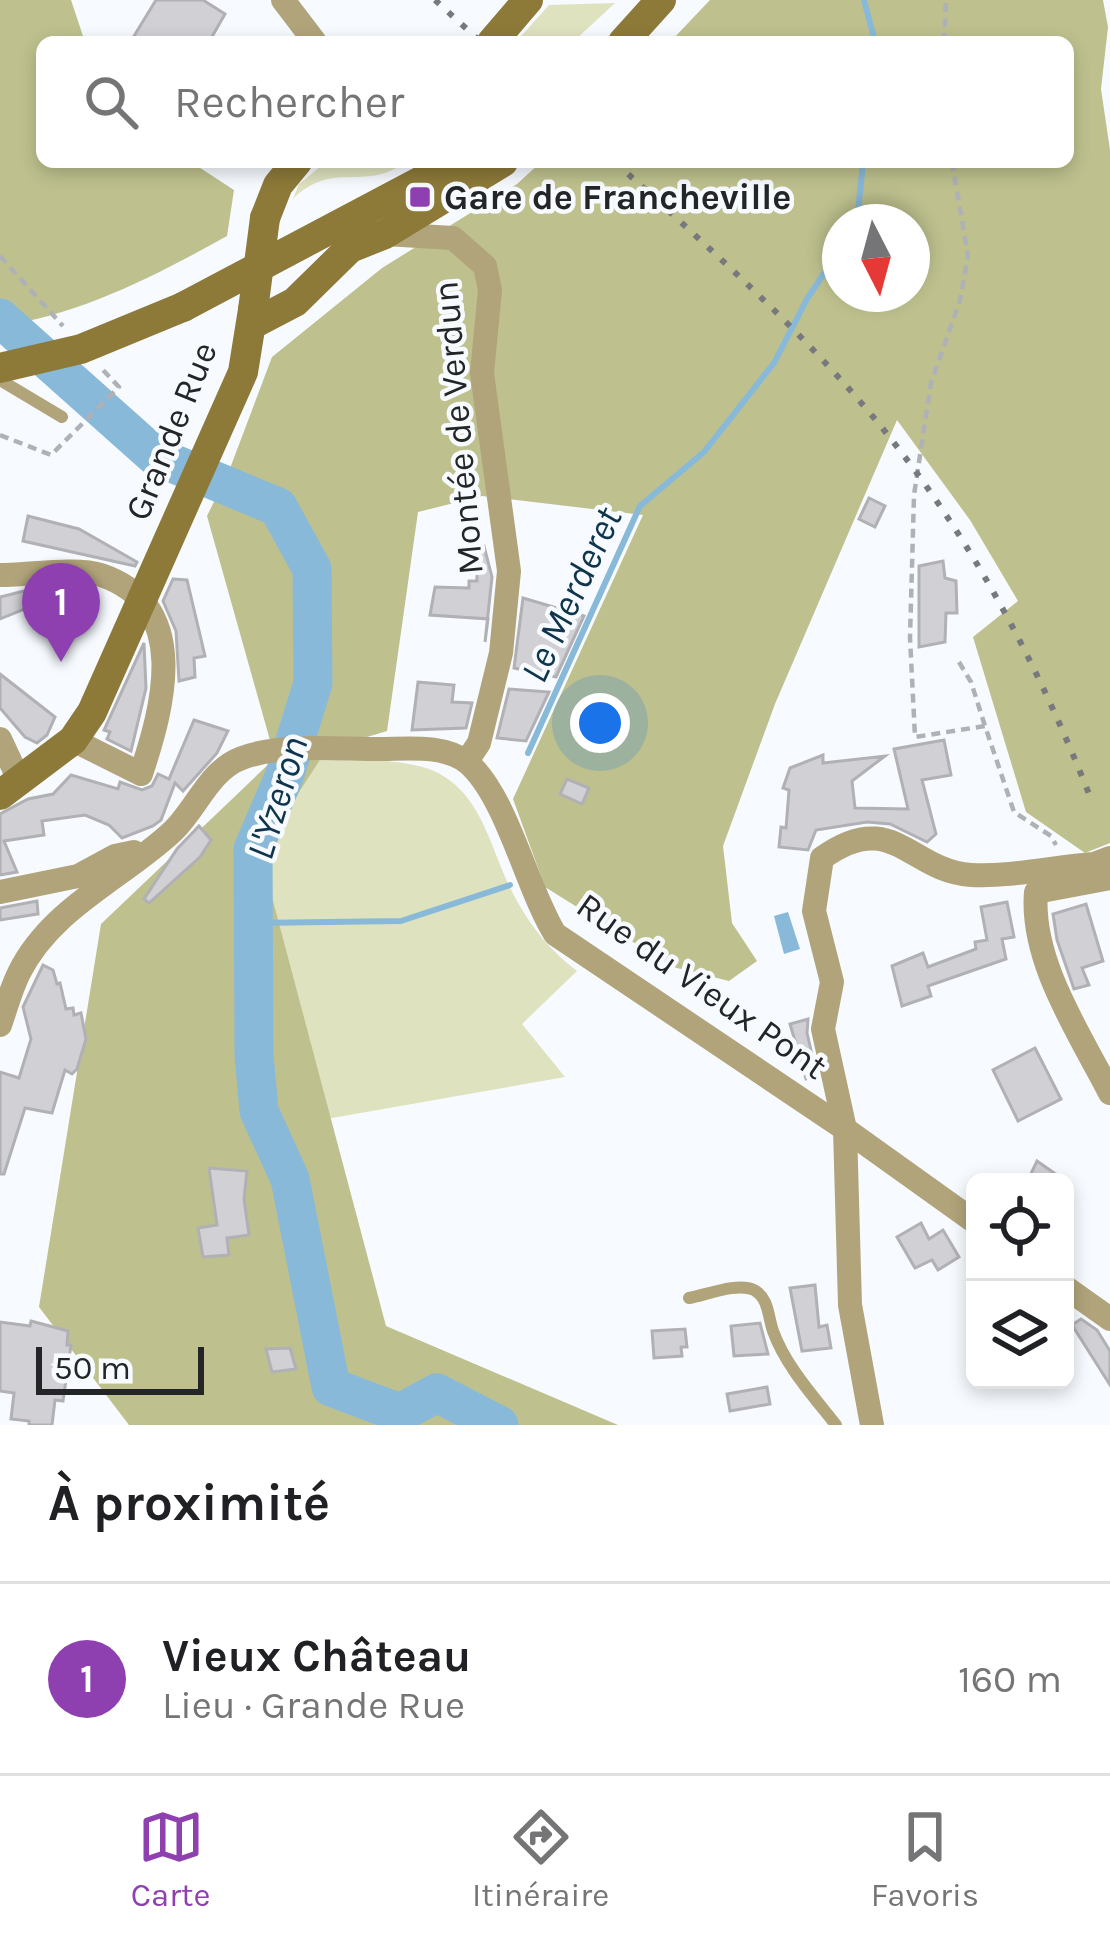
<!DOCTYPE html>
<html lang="fr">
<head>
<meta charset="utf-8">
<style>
  :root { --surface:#fff; --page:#f2f2f2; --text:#202124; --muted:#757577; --line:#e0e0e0; --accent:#8e3fb0 }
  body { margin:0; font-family:Karla,sans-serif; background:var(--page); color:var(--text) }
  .controls { position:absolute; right:36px; bottom:36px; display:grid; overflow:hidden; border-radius:18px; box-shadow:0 6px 18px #0003 }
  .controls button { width:108px; height:108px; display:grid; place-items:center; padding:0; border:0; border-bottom:3px solid var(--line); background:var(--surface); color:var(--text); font:60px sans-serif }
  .compass { position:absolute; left:822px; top:204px; width:108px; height:108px; border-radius:50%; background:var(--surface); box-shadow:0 6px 18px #0003; rotate:174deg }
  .scale { position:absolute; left:36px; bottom:30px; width:168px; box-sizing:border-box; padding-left:12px; border:6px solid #242527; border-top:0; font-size:33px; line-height:42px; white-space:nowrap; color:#242527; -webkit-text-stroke:9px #f7fbff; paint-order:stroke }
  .you { position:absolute; left:600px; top:723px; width:42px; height:42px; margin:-30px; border:9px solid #fff; border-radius:50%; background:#1a73e8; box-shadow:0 0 0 18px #1a73e833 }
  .badge { display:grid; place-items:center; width:78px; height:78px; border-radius:50%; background:var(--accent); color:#fff; font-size:39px; font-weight:700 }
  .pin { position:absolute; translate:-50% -99px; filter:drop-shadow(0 3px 6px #0008) }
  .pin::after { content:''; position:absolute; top:63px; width:42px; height:36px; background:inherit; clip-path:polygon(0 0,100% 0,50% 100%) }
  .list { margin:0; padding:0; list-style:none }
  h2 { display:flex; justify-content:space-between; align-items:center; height:156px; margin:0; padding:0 48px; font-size:51px }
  h2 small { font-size:39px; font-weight:400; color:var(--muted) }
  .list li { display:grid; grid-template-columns:78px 1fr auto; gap:36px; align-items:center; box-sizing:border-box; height:192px; padding:0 48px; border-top:3px solid var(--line) }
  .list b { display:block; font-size:45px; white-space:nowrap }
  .list p { margin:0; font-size:39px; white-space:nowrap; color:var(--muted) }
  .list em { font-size:39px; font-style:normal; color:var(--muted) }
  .icon { flex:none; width:66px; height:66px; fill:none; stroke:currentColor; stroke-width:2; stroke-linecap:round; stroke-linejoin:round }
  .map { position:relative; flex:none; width:1110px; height:1425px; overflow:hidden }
  .search { position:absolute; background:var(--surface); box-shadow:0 6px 18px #0003; left:36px; right:36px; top:36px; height:132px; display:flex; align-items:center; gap:30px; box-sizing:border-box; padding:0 42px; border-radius:18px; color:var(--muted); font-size:45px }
  .sheet { height:348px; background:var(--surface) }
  nav { display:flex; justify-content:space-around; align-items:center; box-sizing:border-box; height:168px; border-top:3px solid var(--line); background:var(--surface); font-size:33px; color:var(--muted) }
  nav a { display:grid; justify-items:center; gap:6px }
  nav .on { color:var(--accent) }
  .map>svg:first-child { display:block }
</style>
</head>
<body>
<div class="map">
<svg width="1110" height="1425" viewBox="0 0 1110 1425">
  <rect width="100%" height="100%" fill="#f7fbff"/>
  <g fill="#dfe2bf">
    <polygon points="615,3 573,42 516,42 549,5"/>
    <path d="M326,162H406C364,193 333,159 293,199L299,184Z"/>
    <path d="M315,757C349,760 393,758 426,768C485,788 490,854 517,901C533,930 551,951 577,971L522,1024L565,1077L281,1127L260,852Z"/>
  </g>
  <g fill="#bec18e" fill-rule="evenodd">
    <path d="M0,0H71L85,42H42V162H191L234,190L227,236C157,275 80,315 0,326Z"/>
    <path d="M710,0H1103L1108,27L1101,89L1110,150V843L1085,853L1026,812L973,637L1018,601L970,520L897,420L775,704L723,846L732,923L757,961L729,981L673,967L545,887L513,799L643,515L482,496L418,512L387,731L327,749L260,852L386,1326L618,1425H129L39,1307L101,924L275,758L207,516L229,471L272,357L382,268L517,184L541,162H1068V42H670ZM840,222H912V294H840Z"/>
  </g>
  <polygon fill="#89b9d9" points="788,912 800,949 784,954 774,916"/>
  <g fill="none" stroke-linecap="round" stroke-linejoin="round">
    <g stroke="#89b9d9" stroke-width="6">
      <polyline points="864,0 875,42"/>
      <polyline points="857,222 863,162"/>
      <polyline points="528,753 640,506 704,452 774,363 807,299 840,249"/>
      <polyline points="252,923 401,921 510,885"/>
    </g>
    <polyline stroke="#89b9d9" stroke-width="39" points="0,318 155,456 278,507 312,569 313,683 284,777 253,849 254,1055 259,1111 290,1179 331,1387 400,1413 437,1393 499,1425"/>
  </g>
  <g fill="#d0d0d5" stroke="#b1b1b5" stroke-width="3">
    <polygon points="156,0 203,0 225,14 209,42 143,42 134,36"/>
    <polygon points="869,498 885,506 875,527 859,519"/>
    <polygon points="28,516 79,529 137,562 135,566 23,541"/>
    <polygon points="484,546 492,577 485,642 488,619 430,615 435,587 469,588 469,581 477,581 476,548"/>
    <polygon points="943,561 945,578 956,581 957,613 946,613 945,642 919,647 919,566"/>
    <polygon points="173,579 187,580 205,656 194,658 195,677 179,681 176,631 163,601"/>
    <polygon points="28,590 27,608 0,619 0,597"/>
    <polygon points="523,598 584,616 556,677 514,668"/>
    <polygon points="144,643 146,688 131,751 107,739 110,732 104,730"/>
    <polygon points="0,674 55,717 47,735 37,743 25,737 0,708"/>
    <polygon points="418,682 454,685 452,702 472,703 466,728 412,730"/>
    <polygon points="509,689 549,692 526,741 497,738"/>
    <polygon points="194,720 228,731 217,753 183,791 175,783 161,820 153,826 122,838 109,825 85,815 42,821 44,835 4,841 17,872 0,875 0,814 28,799 53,794 71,775 118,789 120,782 142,790 152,786 158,774 169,779"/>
    <polygon points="944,740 951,775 922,780 936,834 927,842 890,824 867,822 816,830 808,850 779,847 781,827 786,828 789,790 783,788 790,768 823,755 823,763 885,756 852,781 855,808 908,809 894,749"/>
    <polygon points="567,779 589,788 582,804 560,794"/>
    <polygon points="199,826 211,840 200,857 149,903 144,899 177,849"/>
    <polygon points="37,901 38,914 0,920 0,908"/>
    <polygon points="1007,902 1014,937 1002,939 1006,959 928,986 931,996 902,1006 892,966 923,953 928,967 976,949 975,942 987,940 981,907"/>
    <polygon points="1086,904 1103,961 1082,968 1089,985 1074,989 1057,940 1053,914"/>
    <polygon points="43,965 53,970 57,984 60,983 66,1009 73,1008 74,1015 81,1013 86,1039 77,1069 72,1074 65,1070 52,1113 25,1108 4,1174 0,1174 0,1072 19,1078 31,1039 23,1007"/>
    <polygon points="808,1019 807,1033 817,1076 806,1079 790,1024"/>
    <polygon points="1035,1048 1061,1099 1018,1121 993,1070"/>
    <polygon points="1037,1161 1067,1182 1027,1182"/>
    <polygon points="209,1168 247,1171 244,1199 249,1235 227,1238 229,1255 203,1257 198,1228 217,1225"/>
    <polygon points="921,1223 929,1239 943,1230 959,1257 938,1270 932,1260 915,1268 897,1237"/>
    <polygon points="815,1285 819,1327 827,1325 831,1348 802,1351 790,1288"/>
    <polygon points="1081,1319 1097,1330 1110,1351 1110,1385 1072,1325"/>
    <polygon points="31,1321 68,1331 67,1345 71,1345 63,1401 55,1400 52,1425 29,1425 29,1421 11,1419 14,1393 0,1391 0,1322 30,1326"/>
    <polygon points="760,1323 768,1354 734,1356 731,1326"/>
    <polygon points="685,1329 687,1347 681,1347 682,1356 654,1358 652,1331"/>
    <polygon points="290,1348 296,1369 272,1372 266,1349"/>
    <polygon points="767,1387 770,1404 730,1411 727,1394"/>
  </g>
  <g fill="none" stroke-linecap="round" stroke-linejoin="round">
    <g stroke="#aeb1b5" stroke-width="4.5" stroke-dasharray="9 6" stroke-linecap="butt">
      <polyline points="944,42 946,0"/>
      <polyline points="952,162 968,256 960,300 931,383 914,495 910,638 915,737 985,726 1014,812 1051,836 1056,845"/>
      <polyline points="0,256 63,326"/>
      <polyline points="0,435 51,455 119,387 103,370"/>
      <polyline points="959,662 971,682 985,726"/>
    </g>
    <g stroke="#b1a47b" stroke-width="12">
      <polyline points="0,380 62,417"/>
      <path d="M689,1298C706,1295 738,1282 754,1290C769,1298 768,1317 773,1331C785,1365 814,1397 836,1425"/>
    </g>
    <g stroke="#b1a47b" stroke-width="24">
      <polyline points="283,0 315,42"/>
      <polyline points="385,234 453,238 485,266 490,290 482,373 509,571 501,653 479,743 467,761"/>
      <path d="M0,575C26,575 78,567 101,575C192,606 163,707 141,774L73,740"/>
      <polyline points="0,739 20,782"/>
      <path d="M1110,878L1036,892C1030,961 1080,1034 1110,1093"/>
      <polyline points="0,892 78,876 115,856 134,852"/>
      <path d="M0,1025C6,1008 11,989 19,973C51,908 123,878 173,831C197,808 209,770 242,758C282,743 337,749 379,749C407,749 445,744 468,763C507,797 526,887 555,934L845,1129L975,1222"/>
      <polyline points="1065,1287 1110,1319"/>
      <path d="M872,1425L850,1305L845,1129L823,1029L832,982L814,911L822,858C893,807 909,871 971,875C1010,877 1054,867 1094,864L1110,858"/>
    </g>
    <g stroke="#8d7a39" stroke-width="30">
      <polyline points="492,42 528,0"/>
      <polyline points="623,42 661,0"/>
      <polyline points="265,218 278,185 297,162"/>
      <polyline points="183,307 457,162"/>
      <polyline points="251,325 295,302 350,248 385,234 503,162"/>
      <polyline points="0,795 73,740 92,712 243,372 253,310"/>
    </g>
    <g stroke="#77797c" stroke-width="6" stroke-dasharray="6 12" stroke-linecap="butt">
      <polyline points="435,0 481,42"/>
      <path d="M615,162C698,238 783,313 857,398C960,516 1034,654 1091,799"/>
    </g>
    <g stroke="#8d7a39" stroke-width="30">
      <polyline points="253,310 265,218"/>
      <polyline points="0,368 81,349 183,307"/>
    </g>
  </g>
  <rect fill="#8e3fb0" stroke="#f7fbff" stroke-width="4.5" x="408" y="185" width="24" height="24" rx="6"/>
  <g text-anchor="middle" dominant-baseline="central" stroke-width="9" stroke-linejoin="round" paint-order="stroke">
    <g font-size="36" font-weight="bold" fill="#242527" stroke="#f7fbff" text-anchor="start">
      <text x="444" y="197">Gare de Francheville</text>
    </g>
    <g font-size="36" fill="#242527" stroke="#f7fbff">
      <text transform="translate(458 428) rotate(-95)">Montée de Verdun</text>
      <text transform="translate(171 431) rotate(-68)">Grande Rue</text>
      <text transform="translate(702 986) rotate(35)">Rue du Vieux Pont</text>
    </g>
    <g font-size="39" font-style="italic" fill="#0e354c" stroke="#f7fbff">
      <text transform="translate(571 595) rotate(-65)">Le Merderet</text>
      <text transform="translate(277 798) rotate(-73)">L'Yzeron</text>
    </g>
  </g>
</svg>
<div class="controls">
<button><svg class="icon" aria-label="locate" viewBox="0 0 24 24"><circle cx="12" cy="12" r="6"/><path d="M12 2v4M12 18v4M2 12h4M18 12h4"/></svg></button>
<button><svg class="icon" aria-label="layers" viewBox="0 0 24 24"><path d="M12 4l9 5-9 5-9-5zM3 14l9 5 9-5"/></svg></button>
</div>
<svg class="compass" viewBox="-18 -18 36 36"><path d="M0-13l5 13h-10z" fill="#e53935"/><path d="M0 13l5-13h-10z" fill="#757577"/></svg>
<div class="scale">50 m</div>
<div class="you"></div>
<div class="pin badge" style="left:61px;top:662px">1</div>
<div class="search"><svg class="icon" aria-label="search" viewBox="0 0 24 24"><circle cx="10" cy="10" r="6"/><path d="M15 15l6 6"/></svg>Rechercher</div>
</div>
<section class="sheet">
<h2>À proximité<small></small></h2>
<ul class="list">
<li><span class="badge">1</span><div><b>Vieux Château</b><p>Lieu · Grande Rue</p></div><em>160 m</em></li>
</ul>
</section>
<nav>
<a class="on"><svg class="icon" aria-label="map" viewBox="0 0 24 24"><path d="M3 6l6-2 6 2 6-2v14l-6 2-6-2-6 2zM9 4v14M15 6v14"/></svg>Carte</a>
<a><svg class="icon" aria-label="directions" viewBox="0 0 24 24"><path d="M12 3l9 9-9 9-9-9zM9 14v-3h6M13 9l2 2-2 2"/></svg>Itinéraire</a>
<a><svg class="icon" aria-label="saved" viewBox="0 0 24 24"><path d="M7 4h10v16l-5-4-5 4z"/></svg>Favoris</a>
</nav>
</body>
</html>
